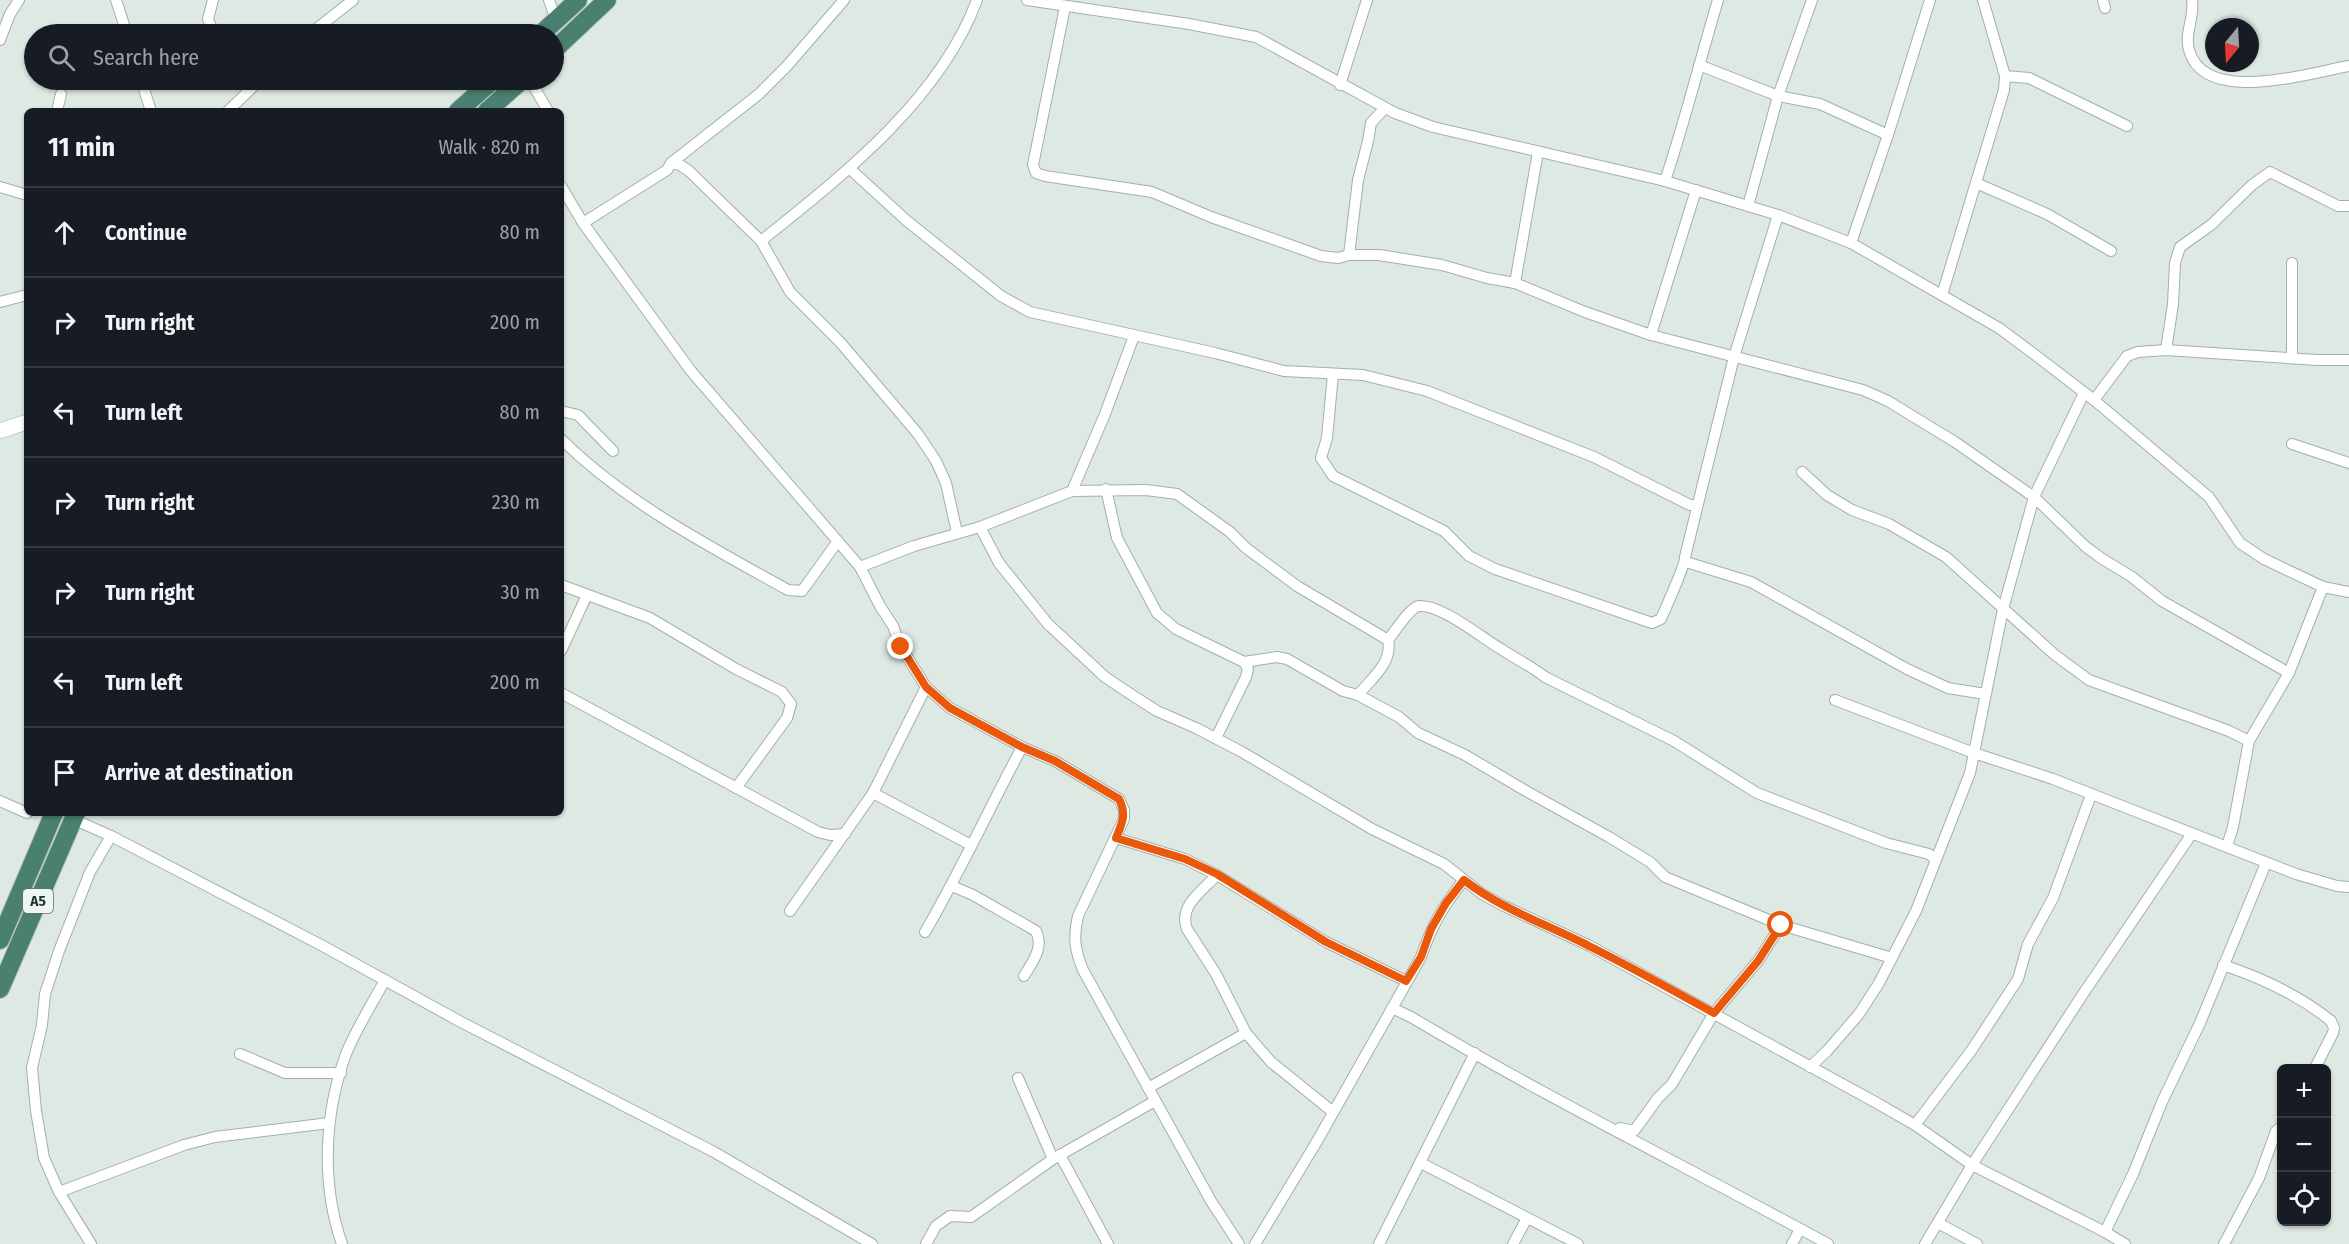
<!DOCTYPE html>
<html lang="en">
<head>
<meta charset="utf-8">
<style>
  :root { --surface:#171b24; --page:#20242c; --text:#f1f3f6; --muted:#9ea1a6; --line:#363941 }
  body { margin:0; font-family:"Fira Sans Condensed",sans-serif; background:var(--page); color:var(--text) }
  .controls { position:absolute; right:18px; bottom:18px; display:grid; overflow:hidden; border-radius:9px; box-shadow:0 2px 4px #0004 }
  .controls button { width:54px; height:54px; display:grid; place-items:center; padding:0; border:0; border-bottom:2px solid var(--line); background:var(--surface); color:var(--text); font:30px sans-serif }
  .compass { position:absolute; left:2205px; top:18px; width:54px; height:54px; border-radius:50%; background:var(--surface); box-shadow:0 2px 4px #0004; rotate:198deg }
  .stop { position:absolute; width:18px; height:18px; margin:-14px; border:4px solid #ea580c; border-radius:50%; background:#fff }
  .stop.end { background:#ea580c; border-color:#fff; box-shadow:0 2px 6px #0008 }
  .list { margin:0; padding:0; list-style:none }
  h2 { display:flex; justify-content:space-between; align-items:center; height:78px; margin:0; padding:0 24px; font-size:26px }
  h2 small { font-size:20px; font-weight:400; color:var(--muted) }
  .list li { display:grid; grid-template-columns:39px 1fr auto; gap:18px; align-items:center; box-sizing:border-box; height:90px; padding:0 24px; border-top:2px solid var(--line) }
  .list b { display:block; font-size:22px; white-space:nowrap }
  .list em { font-size:20px; font-style:normal; color:var(--muted) }
  .icon { flex:none; width:33px; height:33px; fill:none; stroke:currentColor; stroke-width:2; stroke-linecap:round; stroke-linejoin:round }
  .map { position:relative; flex:none; width:2349px; height:1244px; overflow:hidden }
  .search { position:absolute; background:var(--surface); box-shadow:0 2px 4px #0004; left:24px; top:24px; width:540px; height:66px; display:flex; align-items:center; gap:15px; box-sizing:border-box; padding:0 21px; border-radius:33px; color:var(--muted); font-size:22px }
  .panel { position:absolute; background:var(--surface); box-shadow:0 2px 4px #0004; left:24px; top:108px; width:540px; height:708px; border-radius:9px }
  .map>svg:first-child { display:block }
</style>
</head>
<body>
<div class="map">
<svg width="2349" height="1244" viewBox="0 0 2349 1244">
  <rect width="100%" height="100%" fill="#dee9e4"/>
  <g fill="none" stroke-linecap="round" stroke-linejoin="round">
    <defs>
      <g id="minor">
        <polyline points="116,0 127,34"/>
        <polyline points="213,0 208,19 214,34"/>
        <polyline points="549,0 556,20"/>
        <polyline points="1027,0 1189,24 1256,37 1395,113 1433,127 1665,181 1778,215 1851,243 1999,328 2034,354 2094,400 2209,497 2240,543 2264,559 2323,587 2349,592"/>
        <polyline points="2103,0 2105,8"/>
        <path d="M2192,0C2195,17 2184,33 2189,50C2204,106 2309,73 2349,66"/>
        <polyline points="1065,7 1033,165 1036,173 1045,176 1152,192 1211,217 1321,256 1338,258 1349,255 1379,255 1442,265 1487,278 1515,283 1585,312 1651,335 1863,390 1888,401 1955,442 2034,497 2086,547 2101,558 2132,577 2162,601 2289,673"/>
        <polyline points="310,34 353,0"/>
        <polyline points="0,40 10,14 19,0"/>
        <polyline points="1699,65 1778,96 1820,104 1888,135"/>
        <polyline points="2005,76 2029,78 2127,126"/>
        <polyline points="141,80 151,111"/>
        <polyline points="530,80 548,111"/>
        <polyline points="1340,85 1367,0"/>
        <polyline points="57,111 61,94"/>
        <polyline points="228,111 260,80"/>
        <polyline points="671,163 759,94 787,66 844,0"/>
        <polyline points="849,168 907,221 1001,296 1030,312 1215,353 1284,371 1363,375 1427,391 1594,457 1690,505 1696,505"/>
        <path d="M1665,181C1685,121 1700,60 1718,0"/>
        <polyline points="1976,183 2047,214 2111,251"/>
        <path d="M561,186L583,223L691,371L860,567L880,606L893,626L901,647L926,687L950,708L1022,747L1055,761L1119,799L1124,810V819L1078,916C1073,937 1075,951 1083,970L1211,1201L1239,1244"/>
        <polyline points="0,187 27,195"/>
        <polyline points="1748,206 1778,96 1812,0"/>
        <polyline points="583,223 667,170 671,163 680,165 689,171 761,241 790,292 840,342 918,434 936,461 946,483 957,533"/>
        <path d="M761,241C842,176 940,100 977,0"/>
        <polyline points="1851,243 1888,135 1930,0"/>
        <polyline points="1349,255 1358,180 1368,141 1371,123 1385,108"/>
        <polyline points="2292,263 2292,357"/>
        <polyline points="1515,283 1538,152"/>
        <polyline points="1942,295 2004,90 2005,76 1983,0"/>
        <polyline points="0,302 27,295"/>
        <polyline points="1651,335 1696,190"/>
        <polyline points="2166,350 2173,304 2175,263 2180,247 2211,225 2252,185 2270,172 2338,206 2349,206"/>
        <path d="M1333,374L1327,438L1321,458L1333,476L1444,531L1469,556L1495,569L1652,623L1661,619C1665,609 1686,564 1685,557L1734,357L1778,215"/>
        <polyline points="2094,400 2127,356 2138,352 2166,350 2317,360 2349,360"/>
        <polyline points="561,411 578,415 613,451"/>
        <path d="M561,439C626,503 709,546 788,590L802,591L838,541"/>
        <polyline points="2292,444 2349,463"/>
        <polyline points="1802,472 1827,495 1852,510 1889,524 1946,557 2055,655 2089,680 2229,731 2249,741"/>
        <polyline points="1106,489 1117,538 1157,613 1176,629 1244,662 1248,669 1246,677 1216,738"/>
        <polyline points="1072,491 1105,414 1134,336"/>
        <polyline points="980,527 999,563 1048,624 1105,677 1135,697 1157,711 1196,728 1242,752 1372,829 1444,864 1482,894 1504,906 1590,946 1875,1102 1915,1125 1972,1165 1925,1244"/>
        <polyline points="1686,562 1751,582 1907,669 1948,688 1985,694"/>
        <path d="M860,567L914,546L980,527L1072,491L1146,490L1177,494L1230,532L1246,548L1297,586L1388,640C1393,663 1371,679 1358,695L1399,717L1418,733L1465,755L1526,791L1609,837L1650,862L1665,877L1781,925L1892,958"/>
        <polyline points="561,585 650,618 736,669 782,692 791,704 787,718 736,788"/>
        <path d="M1388,640C1394,633 1410,607 1419,606C1441,604 1482,638 1501,649C1516,659 1531,666 1545,677L1674,741L1757,793L1886,843L1929,854L1935,859"/>
        <polyline points="561,651 587,595"/>
        <polyline points="1244,662 1277,657 1287,659 1343,691 1358,695"/>
        <polyline points="561,693 818,832 830,835 845,834"/>
        <polyline points="1835,700 1974,753 2053,779 2296,874 2337,886 2349,887"/>
        <polyline points="873,793 971,845"/>
        <polyline points="0,801 27,813"/>
        <polyline points="73,819 111,836 321,945 461,1022 714,1152 872,1244"/>
        <polyline points="2191,835 2083,994 1972,1165 2105,1232 2133,1174 2162,1102 2200,1023 2266,863"/>
        <polyline points="1116,838 1185,859 1217,875 1326,942 1406,981"/>
        <polyline points="2227,846 2233,827 2249,741 2289,673 2323,587"/>
        <path d="M1217,875C1203,890 1178,906 1187,929L1216,974L1246,1033L1271,1062L1333,1112"/>
        <path d="M952,886L973,895L1036,931C1044,948 1033,961 1024,976"/>
        <polyline points="790,911 873,793 926,687"/>
        <path d="M925,932C960,872 989,809 1022,747"/>
        <path d="M2223,965C2262,978 2299,995 2331,1021L2334,1028L2333,1033L2315,1068"/>
        <path d="M1392,1008L1411,1017C1547,1098 1689,1168 1828,1244"/>
        <polyline points="240,1054 285,1073 341,1073"/>
        <polyline points="1810,1067 1827,1051 1859,1014 1879,983 1916,911 1970,773 2003,609 2034,497 2084,393"/>
        <polyline points="1018,1078 1053,1159"/>
        <polyline points="1148,1088 1246,1033"/>
        <polyline points="1915,1125 1971,1051 2018,979 2028,944 2053,898 2091,795"/>
        <polyline points="1620,1128 1634,1131 1658,1098 1672,1084 1714,1013 1758,961 1781,925"/>
        <polyline points="1060,1155 1108,1244"/>
        <polyline points="1421,1163 1578,1244"/>
        <polyline points="59,1192 184,1145 215,1137 329,1123"/>
        <polyline points="1938,1223 1977,1244"/>
        <polyline points="2105,1232 2125,1244"/>
        <polyline points="91,1244 59,1192 44,1158 36,1111 32,1068 42,1025 45,994 59,951 90,872 111,836"/>
        <path d="M342,1244C321,1184 324,1114 346,1054C356,1029 372,1004 385,980"/>
        <polyline points="926,1244 936,1226 950,1216 971,1217 1053,1159 1155,1101"/>
        <path d="M1255,1244L1316,1143L1421,957C1432,925 1443,906 1464,880"/>
        <polyline points="1379,1244 1475,1053"/>
        <polyline points="1513,1244 1527,1218"/>
        <polyline points="1792,1244 1800,1229"/>
        <polyline points="2224,1244 2259,1178 2276,1131 2282,1126"/>
      </g>
      <polyline id="secondary" points="0,431 27,422"/>
      <g id="trunk">
        <polyline points="541,34 578,0"/>
        <polyline points="554,50 607,0"/>
        <polyline points="458,111 493,80"/>
        <polyline points="487,111 522,80"/>
        <polyline points="0,940 54,813"/>
        <polyline points="0,989 76,813"/>
      </g>
    </defs>
    <use href="#minor" stroke="#a2b0aa" stroke-width="12"/>
    <use href="#secondary" stroke="#9eb4ab" stroke-width="16"/>
    <use href="#trunk" stroke="#bcc3c1" stroke-width="20"/>
    <use href="#minor" stroke="#fff" stroke-width="10"/>
    <use href="#secondary" stroke="#fff" stroke-width="15"/>
    <use href="#trunk" stroke="#4a806f" stroke-width="18"/>
  </g>
  <g fill="none" stroke-linecap="round" stroke-linejoin="round">
    <path stroke="#ea580c" stroke-width="8" d="M901,647L926,687L950,708L1022,747L1055,761L1119,799C1127,815 1122,823 1116,838L1185,859L1217,874L1326,942L1406,981L1421,957L1431,929L1446,903L1464,880C1501,909 1546,924 1589,946C1631,967 1672,990 1714,1013L1758,961L1781,925"/>
  </g>
  <g text-anchor="middle" dominant-baseline="central" stroke-width="6" stroke-linejoin="round" paint-order="stroke">
    <rect fill="#eef6f2" stroke="#5e716a" stroke-width="1.5" x="23" y="889" width="30" height="24" rx="4.5"/>
    <g font-size="15" font-weight="bold" fill="#213830">
      <text x="38" y="901">A5</text>
    </g>
  </g>
</svg>
<div class="controls">
<button>+</button>
<button>−</button>
<button><svg class="icon" aria-label="locate" viewBox="0 0 24 24"><circle cx="12" cy="12" r="6"/><path d="M12 2v4M12 18v4M2 12h4M18 12h4"/></svg></button>
</div>
<svg class="compass" viewBox="-18 -18 36 36"><path d="M0-13l5 13h-10z" fill="#e53935"/><path d="M0 13l5-13h-10z" fill="#9ea1a6"/></svg>
<div class="stop" style="left:1781px;top:925px"></div>
<div class="stop end" style="left:901px;top:647px"></div>
<div class="search"><svg class="icon" aria-label="search" viewBox="0 0 24 24"><circle cx="10" cy="10" r="6"/><path d="M15 15l6 6"/></svg>Search here</div>
<section class="panel">
<h2>11 min<small>Walk · 820 m</small></h2>
<ul class="list">
<li><svg class="icon" aria-label="ahead" viewBox="0 0 24 24"><path d="M12 20V5M6 11l6-6 6 6"/></svg><div><b>Continue</b></div><em>80 m</em></li>
<li><svg class="icon" aria-label="right" viewBox="0 0 24 24"><path d="M7 20v-9h11M14 6l5 5-5 5"/></svg><div><b>Turn right</b></div><em>200 m</em></li>
<li><svg class="icon" aria-label="left" viewBox="0 0 24 24"><path d="M17 20v-9H6M10 6l-5 5 5 5"/></svg><div><b>Turn left</b></div><em>80 m</em></li>
<li><svg class="icon" aria-label="right" viewBox="0 0 24 24"><path d="M7 20v-9h11M14 6l5 5-5 5"/></svg><div><b>Turn right</b></div><em>230 m</em></li>
<li><svg class="icon" aria-label="right" viewBox="0 0 24 24"><path d="M7 20v-9h11M14 6l5 5-5 5"/></svg><div><b>Turn right</b></div><em>30 m</em></li>
<li><svg class="icon" aria-label="left" viewBox="0 0 24 24"><path d="M17 20v-9H6M10 6l-5 5 5 5"/></svg><div><b>Turn left</b></div><em>200 m</em></li>
<li><svg class="icon" aria-label="arrive" viewBox="0 0 24 24"><path d="M6 21V4h12l-3 4 3 4H6"/></svg><div><b>Arrive at destination</b></div></li>
</ul>
</section>
</div>
</body>
</html>
